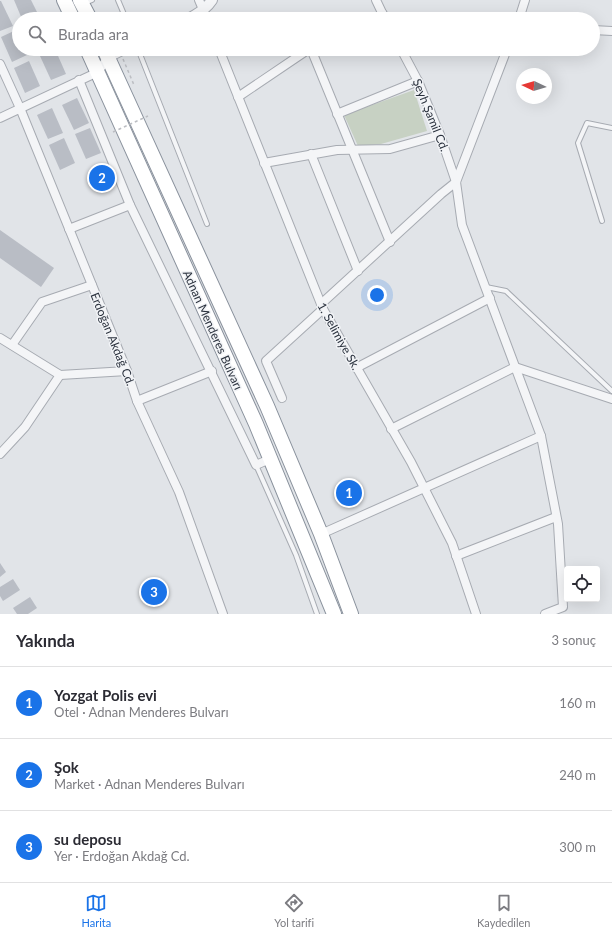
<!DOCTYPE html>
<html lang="tr">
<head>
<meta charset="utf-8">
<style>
  :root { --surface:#fff; --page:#f2f2f3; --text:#2b2b33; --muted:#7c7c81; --line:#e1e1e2; --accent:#1a73e8 }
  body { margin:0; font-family:Lato,sans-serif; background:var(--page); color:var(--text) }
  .controls { position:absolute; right:12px; bottom:12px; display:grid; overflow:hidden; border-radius:4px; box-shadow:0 4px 16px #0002 }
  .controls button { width:36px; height:36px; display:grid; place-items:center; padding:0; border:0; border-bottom:1px solid var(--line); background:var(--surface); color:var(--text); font:20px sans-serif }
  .compass { position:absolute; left:516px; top:68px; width:36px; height:36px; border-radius:50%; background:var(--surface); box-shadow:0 4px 16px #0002; rotate:274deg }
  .you { position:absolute; left:377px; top:295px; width:14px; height:14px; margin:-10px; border:3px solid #fff; border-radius:50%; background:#1a73e8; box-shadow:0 0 0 6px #1a73e833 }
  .badge { display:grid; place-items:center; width:26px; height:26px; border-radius:50%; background:var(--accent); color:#fff; font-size:13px; font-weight:700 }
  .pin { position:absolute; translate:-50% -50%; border:2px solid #fff; box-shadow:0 1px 4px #0006 }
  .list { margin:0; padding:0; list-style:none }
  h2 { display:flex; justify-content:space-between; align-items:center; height:52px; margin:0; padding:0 16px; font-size:17px }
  h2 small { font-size:13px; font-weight:400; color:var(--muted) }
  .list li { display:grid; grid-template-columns:26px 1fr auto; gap:12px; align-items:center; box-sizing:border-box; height:72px; padding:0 16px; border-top:1px solid var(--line) }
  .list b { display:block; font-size:15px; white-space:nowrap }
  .list p { margin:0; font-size:13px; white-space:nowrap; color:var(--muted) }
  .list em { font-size:13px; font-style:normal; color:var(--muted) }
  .icon { flex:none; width:22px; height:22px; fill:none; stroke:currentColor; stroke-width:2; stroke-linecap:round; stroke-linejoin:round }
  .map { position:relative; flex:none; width:612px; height:614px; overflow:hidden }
  .search { position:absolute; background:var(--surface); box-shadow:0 4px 16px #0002; left:12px; right:12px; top:12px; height:44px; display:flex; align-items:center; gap:10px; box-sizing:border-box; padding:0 14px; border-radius:22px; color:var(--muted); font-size:15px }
  .sheet { height:268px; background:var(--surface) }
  nav { display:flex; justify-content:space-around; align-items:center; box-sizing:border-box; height:56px; border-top:1px solid var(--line); background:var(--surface); font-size:11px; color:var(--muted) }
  nav a { display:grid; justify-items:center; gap:2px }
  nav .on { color:var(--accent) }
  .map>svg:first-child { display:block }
</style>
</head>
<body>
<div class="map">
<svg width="612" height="614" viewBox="0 0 612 614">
  <rect width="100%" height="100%" fill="#e1e4e8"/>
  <polygon fill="#c7d1c3" points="414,90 427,131 381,144 358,146 344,115"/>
  <g fill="#b9bdc5">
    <polygon points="14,0 31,0 38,14 25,19 22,19"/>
    <polygon points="0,1 1,1 13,26 0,31"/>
    <polygon points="16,30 19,38 19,49 24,49 27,55 12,62 1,37"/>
    <polygon points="55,49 66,74 51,80 40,56"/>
    <polygon points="29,61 40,86 25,93 14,68"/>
    <polygon points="77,98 89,123 74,130 62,105"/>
    <polygon points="52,108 63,133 48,139 37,115"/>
    <polygon points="90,128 101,153 86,159 75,134"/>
    <polygon points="64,138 75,163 60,170 49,145"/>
    <polygon points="0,230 54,268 41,287 0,258"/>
    <polygon points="0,563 6,572 0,577"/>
    <polygon points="13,579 20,590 3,601 0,596 0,587"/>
    <polygon points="157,588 159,594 151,596 149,591"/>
    <polygon points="30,597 37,608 28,614 17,614 13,608"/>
  </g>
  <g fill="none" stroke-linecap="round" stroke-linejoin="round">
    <defs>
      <g id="service">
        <polyline points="118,0 126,19"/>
        <polyline points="85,3 92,0"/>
        <polyline points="138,49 207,224"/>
        <polyline points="602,221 578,143 587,123 612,128"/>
        <polyline points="486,287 506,291 612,391"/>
        <polyline points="256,465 296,555 317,614"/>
      </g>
      <g id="minor">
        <polyline points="199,0 207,19"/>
        <polyline points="376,0 385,19"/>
        <polyline points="373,19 383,14"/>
        <polyline points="519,19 525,0"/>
        <polyline points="593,30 612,31"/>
        <polyline points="219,49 323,309 411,462 452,543 476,614"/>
        <polyline points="311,49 390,242"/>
        <polyline points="401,49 418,81 440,135 456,182"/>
        <polyline points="507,49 456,182 462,225 541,436 558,524 563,607 545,614"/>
        <polyline points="0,64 20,108 127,371 137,401 179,492 223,614"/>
        <polyline points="79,80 130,205"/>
        <polyline points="238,97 309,49"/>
        <polyline points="337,114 418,81"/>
        <polyline points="0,118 98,72 108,57"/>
        <polyline points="311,154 358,271"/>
        <polyline points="264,163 337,150 390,149 440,135"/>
        <polyline points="69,229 130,205 256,465 270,459"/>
        <polyline points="321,304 441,194 456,182"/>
        <polyline points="0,338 60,375 127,371"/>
        <polyline points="12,345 42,302 92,285"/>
        <polyline points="356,368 490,298"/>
        <polyline points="282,398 266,361 323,309"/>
        <polyline points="137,401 212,371"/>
        <polyline points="391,429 515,367 612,399"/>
        <polyline points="0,454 25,427 60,375"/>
        <polyline points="321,534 541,436"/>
        <polyline points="456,556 556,517"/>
      </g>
      <g id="tertiary">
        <path d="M188,19C196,15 207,8 212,0"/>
        <polyline points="108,57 124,49"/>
      </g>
      <g id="trunk">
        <polyline points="64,0 73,19"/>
        <polyline points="80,0 90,19"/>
        <polyline points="87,49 256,424 334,614"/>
        <polyline points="104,49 267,406 321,534 351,614"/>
      </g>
    </defs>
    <use href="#service" stroke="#a7abb2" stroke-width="6"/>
    <use href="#minor" stroke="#a7abb2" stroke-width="10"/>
    <use href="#tertiary" stroke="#a7abb2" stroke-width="12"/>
    <use href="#trunk" stroke="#8a929d" stroke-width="16"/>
    <polyline stroke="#bcbec3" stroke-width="1.5" stroke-dasharray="3 3" stroke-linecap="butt" points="123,59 134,85"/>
    <use href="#service" stroke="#f4f5f7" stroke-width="4"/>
    <use href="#minor" stroke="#f4f5f7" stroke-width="8"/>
    <use href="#tertiary" stroke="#f4f5f7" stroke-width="10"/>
    <use href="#trunk" stroke="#fff" stroke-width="14"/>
    <polyline stroke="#bcbec3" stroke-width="1.5" stroke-dasharray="3 3" stroke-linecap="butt" points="113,132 148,116"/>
  </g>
  <g text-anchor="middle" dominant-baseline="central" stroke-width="3" stroke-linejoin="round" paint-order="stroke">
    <g font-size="12" fill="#2b323e" stroke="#f1f3f6">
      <text transform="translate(431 115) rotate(68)">Şeyh Şamil Cd.</text>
      <text transform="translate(213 330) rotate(66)">Adnan Menderes Bulvarı</text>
      <text transform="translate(339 336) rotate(61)">1. Selimiye Sk.</text>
      <text transform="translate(113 339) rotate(68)">Erdoğan Akdağ Cd.</text>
    </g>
  </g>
</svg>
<div class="controls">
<button><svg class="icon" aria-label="locate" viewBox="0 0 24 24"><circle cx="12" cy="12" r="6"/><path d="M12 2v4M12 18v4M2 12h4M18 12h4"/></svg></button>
</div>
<svg class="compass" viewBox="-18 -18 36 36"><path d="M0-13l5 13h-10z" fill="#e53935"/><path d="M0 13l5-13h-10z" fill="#7c7c81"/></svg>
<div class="you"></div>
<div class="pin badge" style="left:349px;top:493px">1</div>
<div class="pin badge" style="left:102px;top:178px">2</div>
<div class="pin badge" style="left:154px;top:592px">3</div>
<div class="search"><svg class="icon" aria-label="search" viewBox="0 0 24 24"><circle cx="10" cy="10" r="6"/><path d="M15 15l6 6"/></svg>Burada ara</div>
</div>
<section class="sheet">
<h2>Yakında<small>3 sonuç</small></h2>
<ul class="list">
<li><span class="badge">1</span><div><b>Yozgat Polis evi</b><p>Otel · Adnan Menderes Bulvarı</p></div><em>160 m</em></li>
<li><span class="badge">2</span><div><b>Şok</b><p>Market · Adnan Menderes Bulvarı</p></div><em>240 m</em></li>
<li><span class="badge">3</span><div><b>su deposu</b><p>Yer · Erdoğan Akdağ Cd.</p></div><em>300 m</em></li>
</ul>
</section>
<nav>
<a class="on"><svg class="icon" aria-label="map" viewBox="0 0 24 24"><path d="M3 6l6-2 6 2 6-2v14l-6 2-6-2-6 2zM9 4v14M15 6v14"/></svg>Harita</a>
<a><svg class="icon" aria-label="directions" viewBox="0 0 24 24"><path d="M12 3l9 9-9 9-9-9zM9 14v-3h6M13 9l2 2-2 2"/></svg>Yol tarifi</a>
<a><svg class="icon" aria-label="saved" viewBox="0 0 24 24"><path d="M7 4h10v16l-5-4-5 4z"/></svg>Kaydedilen</a>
</nav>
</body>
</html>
